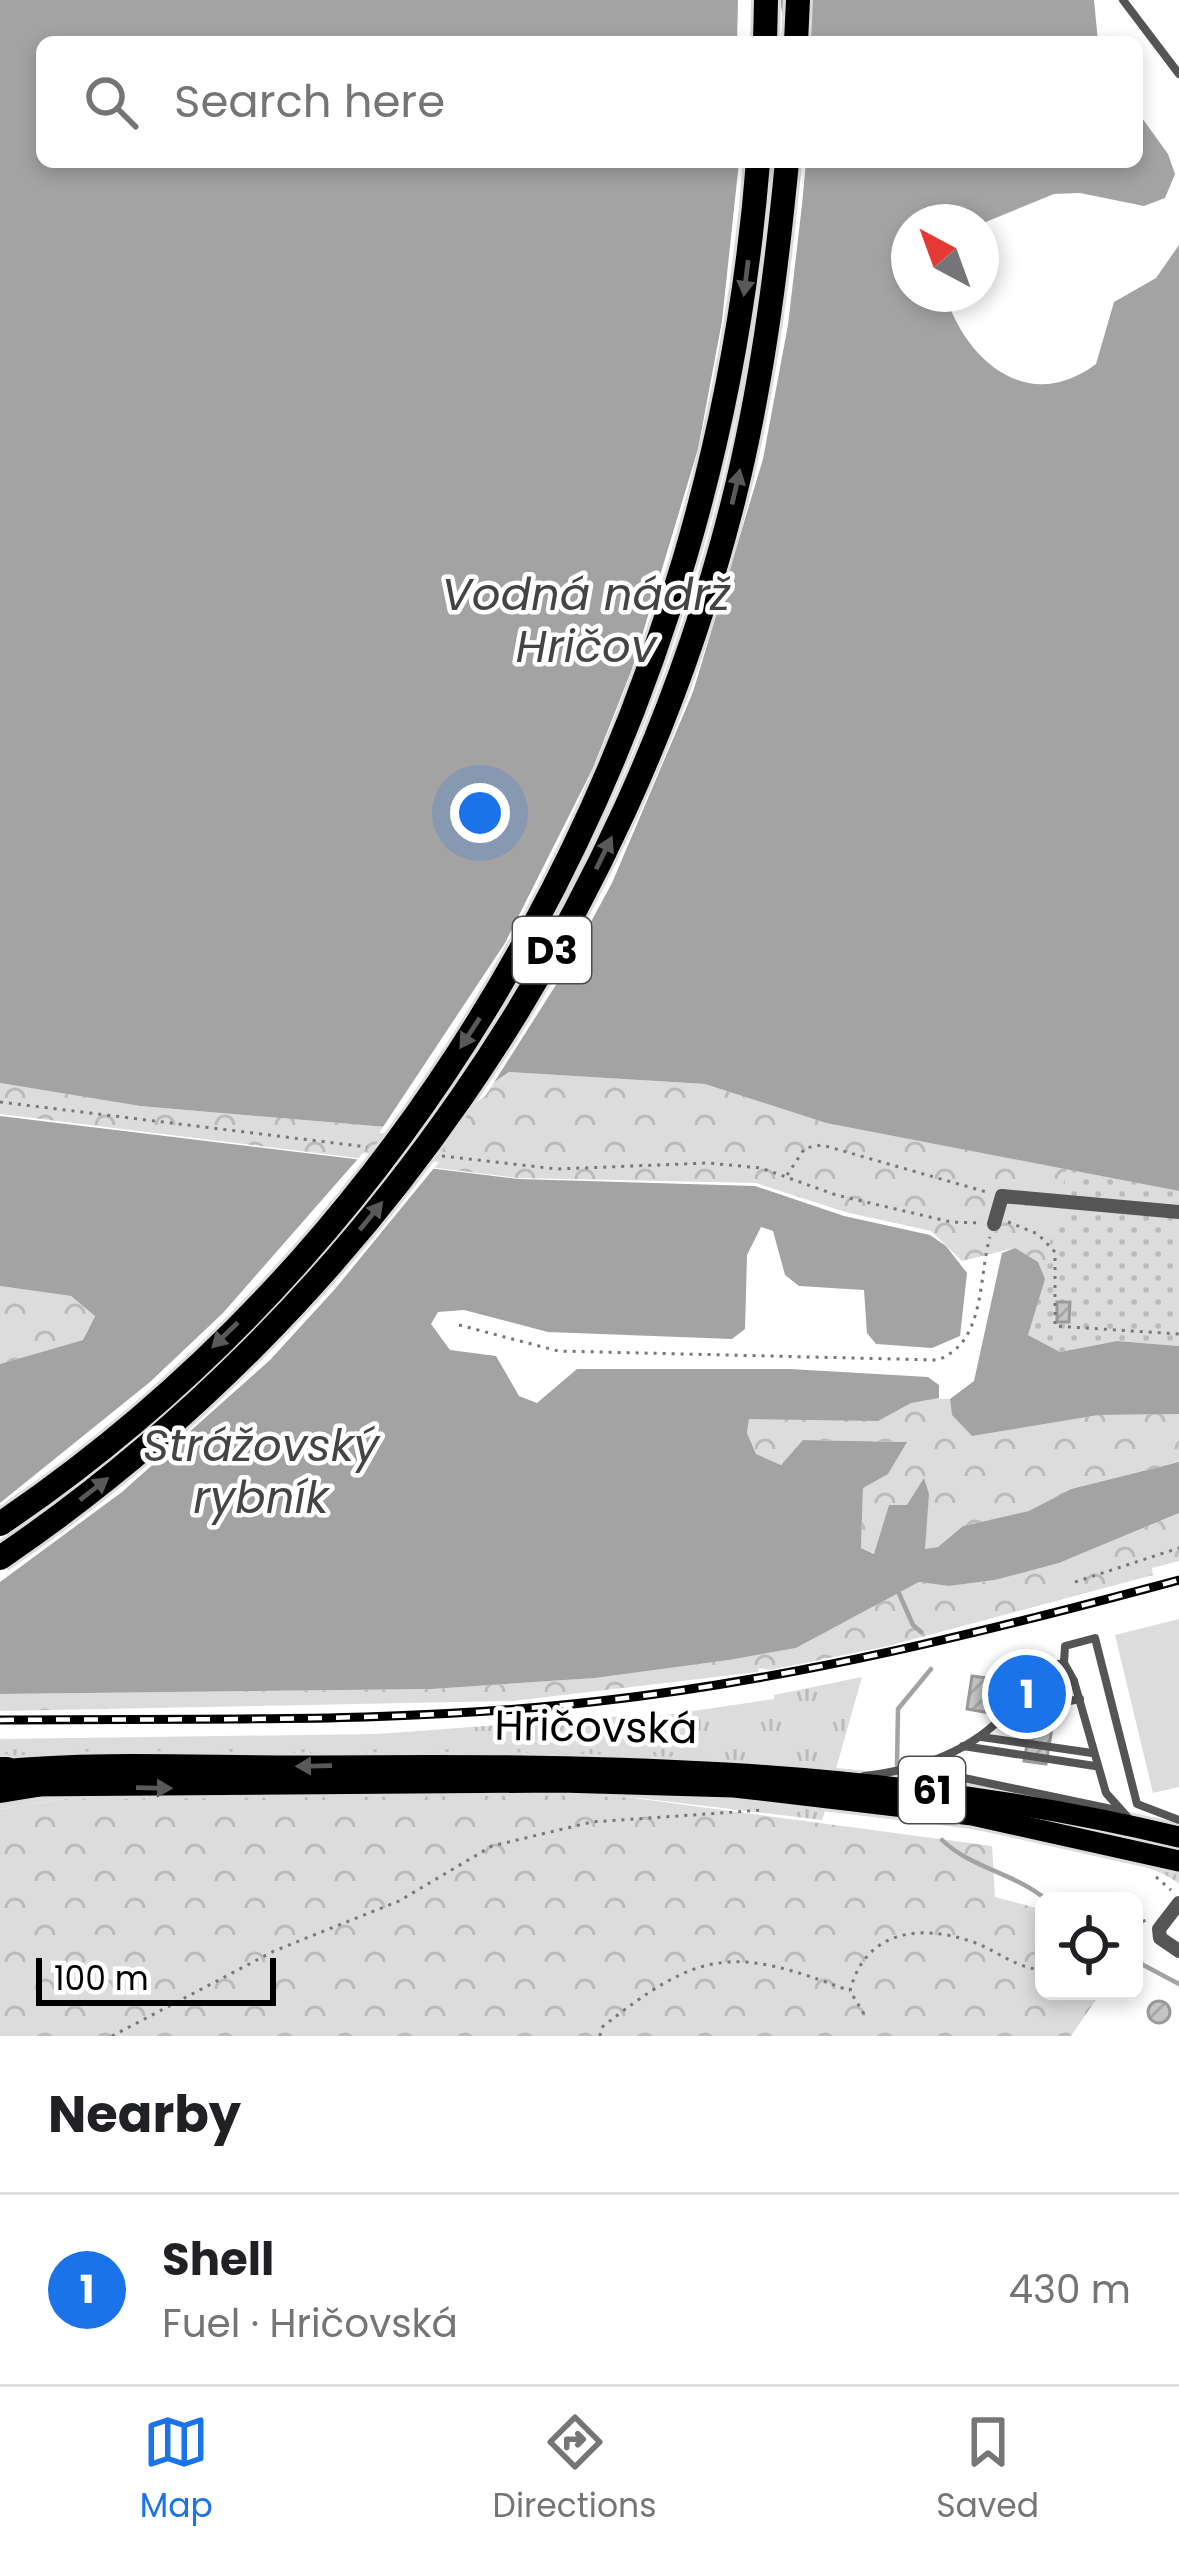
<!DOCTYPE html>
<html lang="en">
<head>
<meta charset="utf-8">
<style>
  :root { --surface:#fff; --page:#f2f2f2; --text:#202124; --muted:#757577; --line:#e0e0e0; --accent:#1a73e8 }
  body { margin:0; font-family:Poppins,sans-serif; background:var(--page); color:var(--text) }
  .controls { position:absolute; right:36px; bottom:36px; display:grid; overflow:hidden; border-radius:18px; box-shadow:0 6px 18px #0003 }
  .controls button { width:108px; height:108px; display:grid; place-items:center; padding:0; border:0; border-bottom:3px solid var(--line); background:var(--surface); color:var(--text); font:60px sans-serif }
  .compass { position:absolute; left:891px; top:204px; width:108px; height:108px; border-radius:50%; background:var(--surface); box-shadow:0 6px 18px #0003; rotate:319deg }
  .scale { position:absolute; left:36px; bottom:30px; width:240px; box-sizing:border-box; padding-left:12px; border:6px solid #000; border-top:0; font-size:33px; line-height:42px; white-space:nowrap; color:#000; -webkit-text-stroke:9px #fff; paint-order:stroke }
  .you { position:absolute; left:480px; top:813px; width:42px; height:42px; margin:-30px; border:9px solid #fff; border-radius:50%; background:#1a73e8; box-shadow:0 0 0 18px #1a73e833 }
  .badge { display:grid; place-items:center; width:78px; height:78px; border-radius:50%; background:var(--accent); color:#fff; font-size:39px; font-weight:700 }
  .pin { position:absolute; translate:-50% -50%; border:6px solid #fff; box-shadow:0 3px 12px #0006 }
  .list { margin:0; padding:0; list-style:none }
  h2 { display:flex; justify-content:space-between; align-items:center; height:156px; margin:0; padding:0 48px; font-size:51px }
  h2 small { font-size:39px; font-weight:400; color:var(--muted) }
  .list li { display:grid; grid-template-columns:78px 1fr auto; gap:36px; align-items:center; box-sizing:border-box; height:192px; padding:0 48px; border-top:3px solid var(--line) }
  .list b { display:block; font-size:45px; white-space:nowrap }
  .list p { margin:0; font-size:39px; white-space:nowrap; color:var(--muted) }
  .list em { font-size:39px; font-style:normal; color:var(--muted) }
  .icon { flex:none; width:66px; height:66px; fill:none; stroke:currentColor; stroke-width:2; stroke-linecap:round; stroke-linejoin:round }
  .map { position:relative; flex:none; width:1179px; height:2036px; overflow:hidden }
  .search { position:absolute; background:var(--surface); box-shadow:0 6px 18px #0003; left:36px; right:36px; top:36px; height:132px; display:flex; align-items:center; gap:30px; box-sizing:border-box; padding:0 42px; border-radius:18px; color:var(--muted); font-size:45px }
  .sheet { height:348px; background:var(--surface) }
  nav { display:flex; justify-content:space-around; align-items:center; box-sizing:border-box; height:168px; border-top:3px solid var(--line); background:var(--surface); font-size:33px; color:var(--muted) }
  nav a { display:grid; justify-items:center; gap:6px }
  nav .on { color:var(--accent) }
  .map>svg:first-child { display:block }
</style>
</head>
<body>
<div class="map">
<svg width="1179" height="2036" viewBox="0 0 1179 2036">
  <defs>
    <pattern id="grass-tufts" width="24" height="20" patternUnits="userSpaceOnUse" patternTransform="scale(3)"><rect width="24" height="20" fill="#dcdcdc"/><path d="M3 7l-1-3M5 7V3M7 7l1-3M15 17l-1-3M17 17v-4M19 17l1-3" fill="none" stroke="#bbb"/></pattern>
    <pattern id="forest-crowns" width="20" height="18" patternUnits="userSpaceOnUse" patternTransform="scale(3)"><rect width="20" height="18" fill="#dcdcdc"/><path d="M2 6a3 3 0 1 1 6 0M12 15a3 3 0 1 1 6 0" fill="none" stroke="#bbb"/></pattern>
    <pattern id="garden-dots" width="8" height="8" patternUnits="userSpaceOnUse" patternTransform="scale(3)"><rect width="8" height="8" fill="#dcdcdc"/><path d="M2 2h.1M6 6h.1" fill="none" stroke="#bbb" stroke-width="1.8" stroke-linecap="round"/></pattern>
    <pattern id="building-hatch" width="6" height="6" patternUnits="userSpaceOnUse" patternTransform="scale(3)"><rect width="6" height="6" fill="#c4c4c4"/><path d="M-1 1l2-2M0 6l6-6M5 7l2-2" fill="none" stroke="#a7a7a7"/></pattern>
  </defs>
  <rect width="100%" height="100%" fill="#fff"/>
  <path fill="url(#grass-tufts)" d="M862,1677L826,1804L994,1828L1179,1870V1884C1132,1844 896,1819 825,1811L822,1820L605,1794H96L0,1809V1739L377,1734L638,1715L639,1719L774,1699V1695Z"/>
  <g fill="url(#forest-crowns)">
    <polygon points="509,1072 705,1084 826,1123 1067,1169 1045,1279 1037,1262 1015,1248 962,1261 931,1231 845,1212 756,1183 519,1178 0,1114 0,1083 140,1106 386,1127 467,1101"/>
    <polygon points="0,1286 71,1296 95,1315 83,1340 0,1364"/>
    <polygon points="924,1398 950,1399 952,1414 972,1436 1099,1415 1179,1414 1179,1462 1071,1489 1030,1511 963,1526 938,1547 925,1550 907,1505 889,1506 875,1554 861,1548 863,1487 888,1474 906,1442 804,1440 781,1465 756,1454 747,1433 749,1419 892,1410"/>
    <polygon points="1179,1513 1179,1561 1152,1568 1153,1575 888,1646 770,1670 759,1668 758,1672 513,1701 0,1711 0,1694 432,1689 595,1678 729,1660 796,1648 919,1582 949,1586 995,1580 1059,1563"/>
    <polygon points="96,1794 604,1794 992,1846 995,1897 1044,1910 1044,1991 1102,1991 1071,2036 0,2036 0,1809"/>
  </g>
  <polygon fill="url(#garden-dots)" points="1067,1169 1179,1191 1179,1346 1117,1341 1060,1352 1028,1335"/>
  <polygon fill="#dcdcdc" points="1179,1619 1179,1787 1153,1793 1115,1635"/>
  <g fill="#a3a3a3">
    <path d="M0,0H738L737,42H42V162H1137V111L1168,154L1175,174L1165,198L1144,206L1080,193L1054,194L981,224L909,222V294H945C966,361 1028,415 1096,364L1114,302L1156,278L1179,245V1191L826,1123L705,1084L509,1072L467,1101L386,1127L140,1106L0,1083Z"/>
    <polygon points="780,0 1094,0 1098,42 787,42"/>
    <polygon points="0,1116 519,1179 755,1186 844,1216 930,1235 946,1246 967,1273 960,1336 932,1348 876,1344 867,1333 864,1290 799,1286 785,1275 773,1231 761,1227 747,1255 745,1329 732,1339 548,1332 464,1310 438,1312 431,1324 450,1350 496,1356 519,1396 537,1403 577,1369 790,1369 928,1377 939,1385 939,1398 911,1403 878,1421 749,1419 747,1433 756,1454 781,1465 803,1440 907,1442 888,1474 863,1488 861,1548 874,1554 889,1505 907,1505 924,1478 929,1494 925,1549 938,1547 963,1526 1029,1511 1071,1489 1179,1462 1179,1513 1059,1563 995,1580 949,1586 919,1582 796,1648 729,1660 595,1678 432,1689 0,1694 0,1364 83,1340 95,1316 71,1296 0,1286"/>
    <polygon points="1015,1248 1038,1262 1045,1279 1028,1335 1060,1352 1117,1341 1179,1346 1179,1414 1099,1415 972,1436 952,1415 950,1399 974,1381 1002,1253"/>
  </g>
  <g fill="#fff">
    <polygon points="739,162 771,162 772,169 773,162 806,162 802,205 788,325 763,459 693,692 612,883 561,977 486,1095 432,1135 379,1133 505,943 593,768 632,669 698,449 722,321"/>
    <polygon points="363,1153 439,1162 335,1289 270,1360 122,1492 0,1582 0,1503 150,1382 223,1313"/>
  </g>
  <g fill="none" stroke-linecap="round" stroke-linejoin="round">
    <g stroke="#a3a3a3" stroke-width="4.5">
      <polyline points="897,1589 913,1625 921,1632"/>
      <polyline points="897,1765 898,1709 931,1669"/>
      <path d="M942,1840C972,1869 1016,1873 1048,1901"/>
      <polyline points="1134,1960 1179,1984"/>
    </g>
  </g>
  <g fill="url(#building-hatch)" stroke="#999" stroke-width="3">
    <polygon points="1057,1302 1070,1302 1069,1322 1057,1322"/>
    <polygon points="1048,1675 1042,1715 1018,1721 1024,1680"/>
    <polygon points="972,1676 995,1679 990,1713 967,1709"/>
    <polygon points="994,1693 1022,1697 1019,1718 991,1713"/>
    <polygon points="1052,1728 1046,1764 1024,1761 1029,1734"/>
    <circle cx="1159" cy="2012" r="11"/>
  </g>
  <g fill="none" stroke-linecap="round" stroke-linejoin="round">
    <defs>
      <g id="primary">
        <path d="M0,1770C105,1760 214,1767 319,1766C612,1763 891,1768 1179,1837"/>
        <polyline points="25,1786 560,1782 734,1787 972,1815 1179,1861"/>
      </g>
      <g id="highway">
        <polyline points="765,42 766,0"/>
        <polyline points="796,42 798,0"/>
        <polyline points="0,1769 7,1769"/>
        <polyline points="0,1791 37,1785"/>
      </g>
    </defs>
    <use href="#primary" stroke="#dbdbdb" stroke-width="27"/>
    <use href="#highway" stroke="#dbdbdb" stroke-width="30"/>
    <g stroke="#777" stroke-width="3" stroke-dasharray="3 6" stroke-linecap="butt">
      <polyline points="0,1102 367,1147"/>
      <polyline points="442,1156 557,1169 708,1163 761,1168 836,1195 951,1222 981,1223"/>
      <polyline points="787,1175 805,1148 822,1145 990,1193"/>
      <polyline points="1008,1222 1038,1234 1055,1252 1055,1326 1179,1334"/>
      <path d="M459,1325L558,1351L937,1360C986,1343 978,1278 990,1237"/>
      <polyline points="1075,1582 1179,1548"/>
      <polyline points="1156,1877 1171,1890"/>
      <polyline points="1134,1924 1150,1919"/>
      <path d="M864,2014L850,1991C865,1931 919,1923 973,1942C998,1951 1017,1969 1044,1970"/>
      <polyline points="112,2036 274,1951 399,1901 492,1846 592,1822 763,1810"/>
      <path d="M600,2036L601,2028C700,1949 733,1946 850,1991"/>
    </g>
    <g stroke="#555" stroke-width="8">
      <polyline points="1123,0 1179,74"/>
      <polyline points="1064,1663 1065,1646 1095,1638 1137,1804 1179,1820"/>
      <polyline points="1011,1693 1074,1681"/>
      <polyline points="1006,1713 1080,1699"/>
      <polyline points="981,1737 1092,1753"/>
      <polyline points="963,1746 1095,1766"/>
      <polyline points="937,1760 964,1778 1121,1811"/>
      <path d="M864,1776C916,1770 969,1754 1006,1713L1015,1672L1064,1663L1074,1681L1106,1793L1132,1822"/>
    </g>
    <g stroke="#555" stroke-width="14">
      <polyline points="994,1224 1002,1196 1179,1212"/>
      <polyline points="1179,1903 1159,1929 1160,1938 1179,1951"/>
    </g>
    <use href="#primary" stroke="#000" stroke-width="21"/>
    <use href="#highway" stroke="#000" stroke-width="24"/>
    <defs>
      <path id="rail" d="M0,1720C200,1718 402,1724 600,1701C797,1679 988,1631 1179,1580"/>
    </defs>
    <use href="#rail" stroke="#000" stroke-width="9"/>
    <use href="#rail" stroke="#fff" stroke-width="4.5" stroke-dasharray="14" stroke-linecap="butt"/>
    <defs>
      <g id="highway-bridge">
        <path d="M0,1524C450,1220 716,695 758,162"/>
        <path d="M0,1558C361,1313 627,924 733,502C761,390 776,276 787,162"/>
      </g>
    </defs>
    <use href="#highway-bridge" stroke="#dbdbdb" stroke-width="30" stroke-linecap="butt"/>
    <use href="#highway-bridge" stroke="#000" stroke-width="24"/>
  </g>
  <defs><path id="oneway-solid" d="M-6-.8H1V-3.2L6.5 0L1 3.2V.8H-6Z" transform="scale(3)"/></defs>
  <g fill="#595959">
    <use href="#oneway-solid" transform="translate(746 278) rotate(97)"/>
    <use href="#oneway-solid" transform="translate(736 487) rotate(-77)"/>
    <use href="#oneway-solid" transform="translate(604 853) rotate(-64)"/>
    <use href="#oneway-solid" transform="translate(470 1033) rotate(123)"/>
    <use href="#oneway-solid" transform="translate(371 1216) rotate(-51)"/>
    <use href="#oneway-solid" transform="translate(225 1335) rotate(136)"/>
    <use href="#oneway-solid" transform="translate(94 1489) rotate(-38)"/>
    <use href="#oneway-solid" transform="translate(314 1766) rotate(179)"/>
    <use href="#oneway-solid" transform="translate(154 1788) rotate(1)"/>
  </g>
  <g text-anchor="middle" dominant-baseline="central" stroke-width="9" stroke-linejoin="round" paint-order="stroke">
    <g fill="#fff" stroke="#4c4c4c" stroke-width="3">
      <rect x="513" y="917" width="78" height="66" rx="9"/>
      <rect x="899" y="1757" width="66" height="66" rx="9"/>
    </g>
    <g font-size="39" font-weight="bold" fill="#000">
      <text x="552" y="950">D3</text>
      <text x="932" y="1790">61</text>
    </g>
    <g font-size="42" fill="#000" stroke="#fff">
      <text transform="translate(596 1727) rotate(1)">Hričovská</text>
    </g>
    <g font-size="45" font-style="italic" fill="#444" stroke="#fff">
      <text x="586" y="594">Vodná nádrž<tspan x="586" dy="52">Hričov</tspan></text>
      <text x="261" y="1445">Strážovský<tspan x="261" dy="52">rybník</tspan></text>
    </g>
  </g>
</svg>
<div class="controls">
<button><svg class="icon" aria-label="locate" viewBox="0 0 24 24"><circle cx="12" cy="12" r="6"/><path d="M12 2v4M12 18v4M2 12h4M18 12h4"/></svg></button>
</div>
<svg class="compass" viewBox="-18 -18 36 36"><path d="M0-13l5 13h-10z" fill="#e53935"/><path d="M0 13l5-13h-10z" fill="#757577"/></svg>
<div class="scale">100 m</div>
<div class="you"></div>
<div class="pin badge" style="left:1027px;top:1694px">1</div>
<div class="search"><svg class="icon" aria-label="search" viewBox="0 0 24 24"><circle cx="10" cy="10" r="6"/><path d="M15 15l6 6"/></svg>Search here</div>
</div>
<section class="sheet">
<h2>Nearby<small></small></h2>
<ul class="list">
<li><span class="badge">1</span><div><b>Shell</b><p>Fuel · Hričovská</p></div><em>430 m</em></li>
</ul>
</section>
<nav>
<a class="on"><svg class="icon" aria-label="map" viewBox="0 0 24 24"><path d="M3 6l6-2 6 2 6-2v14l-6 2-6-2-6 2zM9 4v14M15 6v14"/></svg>Map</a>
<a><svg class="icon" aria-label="directions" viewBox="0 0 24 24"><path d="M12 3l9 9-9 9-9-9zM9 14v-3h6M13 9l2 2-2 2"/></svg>Directions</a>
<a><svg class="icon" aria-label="saved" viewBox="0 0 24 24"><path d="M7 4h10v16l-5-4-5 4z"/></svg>Saved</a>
</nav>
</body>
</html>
